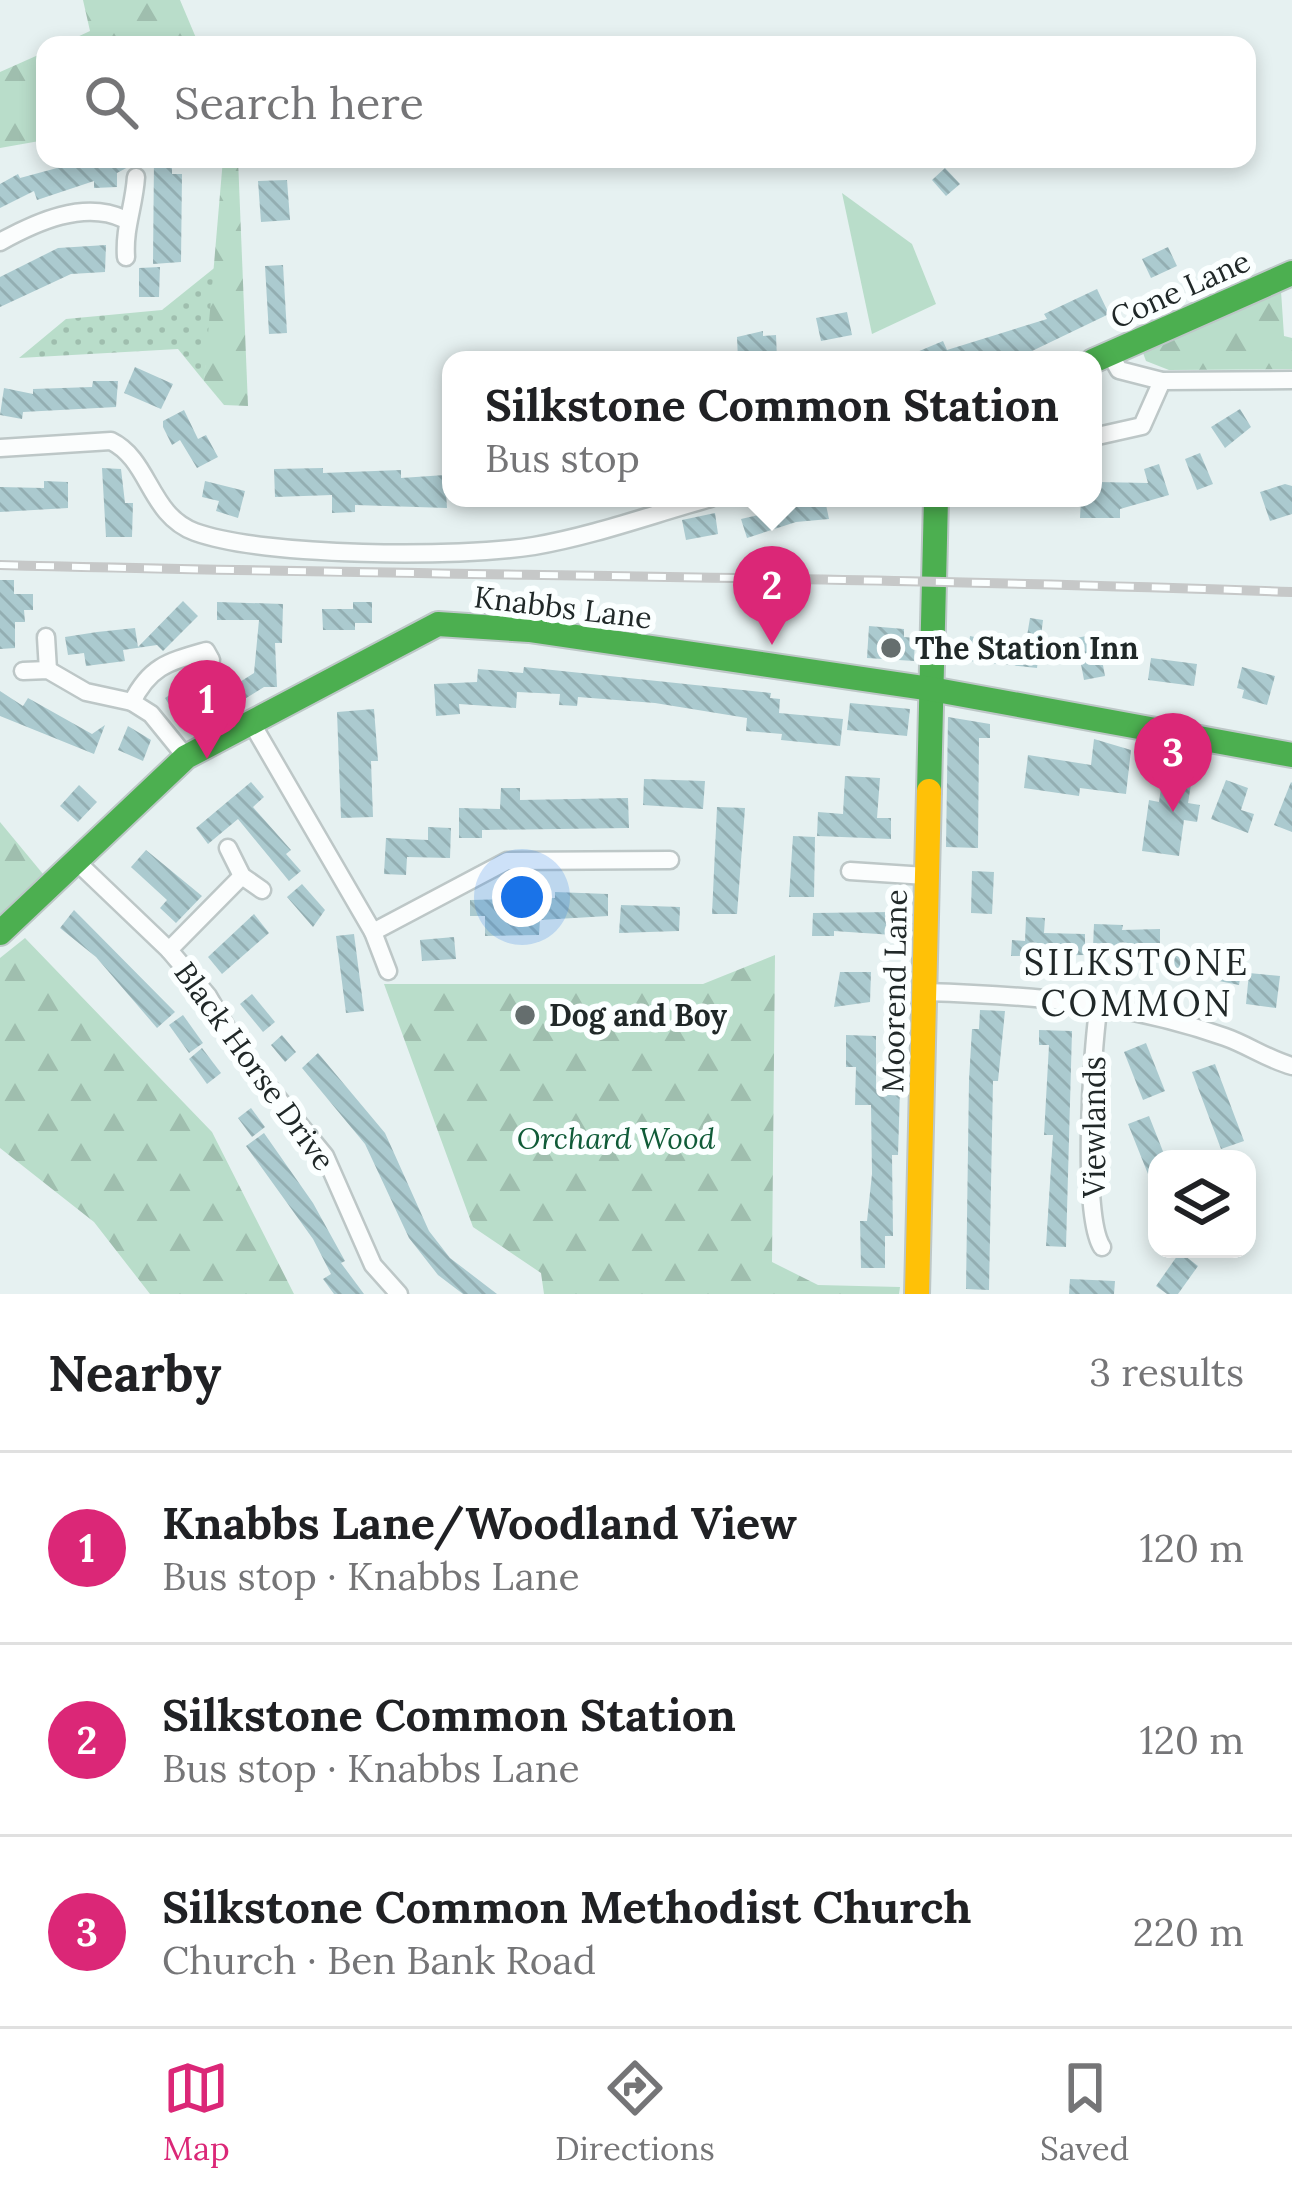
<!DOCTYPE html>
<html lang="en">
<head>
<meta charset="utf-8">
<style>
  :root { --surface:#fff; --page:#f2f2f2; --text:#202124; --muted:#757577; --line:#e0e0e0; --accent:#db2777 }
  body { margin:0; font-family:Lora,serif; background:var(--page); color:var(--text) }
  .controls { position:absolute; right:36px; bottom:36px; display:grid; overflow:hidden; border-radius:24px; box-shadow:0 6px 18px #0003 }
  .controls button { width:108px; height:108px; display:grid; place-items:center; padding:0; border:0; border-bottom:3px solid var(--line); background:var(--surface); color:var(--text); font:60px sans-serif }
  .you { position:absolute; left:522px; top:897px; width:42px; height:42px; margin:-30px; border:9px solid #fff; border-radius:50%; background:#1a73e8; box-shadow:0 0 0 18px #1a73e833 }
  .badge { display:grid; place-items:center; width:78px; height:78px; border-radius:50%; background:var(--accent); color:#fff; font-size:39px; font-weight:700 }
  .pin { position:absolute; translate:-50% -99px; filter:drop-shadow(0 3px 6px #0008) }
  .pin::after { content:''; position:absolute; top:63px; width:42px; height:36px; background:inherit; clip-path:polygon(0 0,100% 0,50% 100%) }
  .popup { position:absolute; left:442px; top:351px; width:660px; height:156px; box-sizing:border-box; display:grid; place-content:center; border-radius:24px; background:var(--surface); filter:drop-shadow(0 3px 9px #0005); font-size:39px; white-space:nowrap; color:var(--muted) }
  .popup b { font-size:45px; color:var(--text) }
  .popup::after { content:''; position:absolute; left:50%; top:100%; margin-left:-24px; border:24px solid transparent; border-top-color:var(--surface) }
  .list { margin:0; padding:0; list-style:none }
  h2 { display:flex; justify-content:space-between; align-items:center; height:156px; margin:0; padding:0 48px; font-size:51px }
  h2 small { font-size:39px; font-weight:400; color:var(--muted) }
  .list li { display:grid; grid-template-columns:78px 1fr auto; gap:36px; align-items:center; box-sizing:border-box; height:192px; padding:0 48px; border-top:3px solid var(--line) }
  .list b { display:block; font-size:45px; white-space:nowrap }
  .list p { margin:0; font-size:39px; white-space:nowrap; color:var(--muted) }
  .list em { font-size:39px; font-style:normal; color:var(--muted) }
  .icon { flex:none; width:66px; height:66px; fill:none; stroke:currentColor; stroke-width:2; stroke-linecap:round; stroke-linejoin:round }
  .map { position:relative; flex:none; width:1292px; height:1294px; overflow:hidden }
  .search { position:absolute; background:var(--surface); box-shadow:0 6px 18px #0003; left:36px; right:36px; top:36px; height:132px; display:flex; align-items:center; gap:30px; box-sizing:border-box; padding:0 42px; border-radius:24px; color:var(--muted); font-size:45px }
  .sheet { height:732px; background:var(--surface) }
  nav { display:flex; justify-content:space-around; align-items:center; box-sizing:border-box; height:168px; border-top:3px solid var(--line); background:var(--surface); font-size:33px; color:var(--muted) }
  nav a { display:grid; justify-items:center; gap:6px }
  nav .on { color:var(--accent) }
  .map>svg:first-child { display:block }
</style>
</head>
<body>
<div class="map">
<svg width="1292" height="1294" viewBox="0 0 1292 1294">
  <defs>
    <pattern id="grass-dots" width="8" height="8" patternUnits="userSpaceOnUse" patternTransform="scale(3)"><rect width="8" height="8" fill="#b9ddca"/><path d="M2 2h.1M6 6h.1" fill="none" stroke="#9fbeae" stroke-width="1.8" stroke-linecap="round"/></pattern>
    <pattern id="forest-firs" width="22" height="20" patternUnits="userSpaceOnUse" patternTransform="scale(3)"><rect width="22" height="20" fill="#b9ddca"/><path d="M5 1l3.5 6h-7zM16 11l3.5 6h-7z" fill="#9fbeae"/></pattern>
    <pattern id="building-back-hatch" width="6" height="6" patternUnits="userSpaceOnUse" patternTransform="scale(3)"><rect width="6" height="6" fill="#abcacf"/><path d="M-1 5l2 2M0 0l6 6M5-1l2 2" fill="none" stroke="#93aeb2"/></pattern>
  </defs>
  <rect width="100%" height="100%" fill="#e6f1f1"/>
  <polygon fill="url(#grass-dots)" points="218,265 204,381 178,349 19,358 66,319 162,310"/>
  <g fill="url(#forest-firs)">
    <polygon points="83,0 180,0 199,45 60,45 90,31"/>
    <polygon points="45,52 45,140 0,148 0,72"/>
    <polygon points="223,159 238,159 248,406 224,405 204,381"/>
    <polygon points="1281,291 1284,336 1292,338 1292,369 1169,370 1146,361 1143,353"/>
    <polygon points="0,822 43,874 0,917"/>
    <polygon points="25,938 212,1132 294,1294 150,1294 94,1222 0,1148 0,958"/>
    <polygon points="775,955 772,1262 818,1285 900,1287 899,1294 544,1294 541,1273 473,1227 384,984 703,984"/>
  </g>
  <polygon fill="#b9ddca" points="842,193 912,244 936,304 872,334"/>
  <g fill="url(#building-back-hatch)">
    <polygon points="154,159 172,159 172,174 182,174 181,262 153,264"/>
    <polygon points="83,161 130,166 117,173 117,187 94,188 94,181 37,200 34,191 0,208 0,184 18,174 20,178"/>
    <polygon points="945,168 960,184 946,196 932,180"/>
    <polygon points="287,180 290,220 261,222 258,181"/>
    <polygon points="106,245 105,272 71,274 0,307 0,277 58,248"/>
    <polygon points="1168,247 1177,266 1151,278 1142,259"/>
    <polygon points="283,265 287,333 269,334 265,266"/>
    <polygon points="160,267 159,297 139,297 139,268"/>
    <polygon points="1097,289 1109,314 1032,351 1004,360 898,360 943,341 947,350 1047,319 1044,314"/>
    <polygon points="847,312 852,335 821,341 816,318"/>
    <polygon points="763,331 763,336 776,335 777,359 738,360 737,337"/>
    <polygon points="135,367 173,384 161,409 124,393"/>
    <polygon points="93,381 118,381 116,407 23,412 22,419 0,415 4,388 33,394 33,389 92,387"/>
    <polygon points="1240,409 1251,427 1225,448 1211,427"/>
    <polygon points="184,410 198,439 206,435 218,457 197,468 180,440 172,445 163,427 163,421"/>
    <polygon points="1200,453 1213,484 1197,490 1185,459"/>
    <polygon points="1159,464 1169,495 1120,509 1120,518 1080,518 1081,498 1093,498 1098,482 1148,483 1144,469"/>
    <polygon points="102,468 121,469 125,503 133,503 132,537 106,537"/>
    <polygon points="323,468 323,473 401,470 401,478 445,475 447,508 355,505 355,512 332,513 332,495 275,497 274,469"/>
    <polygon points="44,481 68,482 68,508 0,512 0,487 44,488"/>
    <polygon points="205,481 245,491 238,518 216,511 219,501 202,497"/>
    <polygon points="1285,484 1292,486 1292,514 1270,521 1260,492"/>
    <polygon points="825,500 829,519 796,522 747,538 741,519"/>
    <polygon points="715,513 718,534 686,540 682,520"/>
    <polygon points="0,580 14,580 14,594 33,594 33,610 24,610 25,622 15,622 15,648 0,649"/>
    <polygon points="183,601 198,616 163,651 157,645 123,650 125,661 86,666 84,653 68,655 65,637 97,632 135,628 138,647"/>
    <polygon points="217,602 283,604 282,643 275,643 277,687 264,687 222,713 213,699 254,673 259,620 217,620"/>
    <polygon points="353,602 372,602 372,623 355,623 355,630 323,630 322,609 353,609"/>
    <polygon points="616,606 645,610 642,628 613,623"/>
    <polygon points="1030,618 1043,620 1037,668 949,659 949,646 969,646 970,636 1025,648"/>
    <polygon points="869,626 904,629 904,637 915,638 914,661 867,658"/>
    <polygon points="1097,634 1105,676 1084,680 1076,638"/>
    <polygon points="1151,658 1197,664 1194,686 1148,680"/>
    <polygon points="524,667 771,693 770,698 780,699 779,713 843,719 840,746 781,740 782,734 746,731 747,718 655,703 578,697 577,706 559,705 560,694 517,692 516,708 459,704 460,714 436,716 434,684 477,682 478,669 523,673"/>
    <polygon points="1242,667 1275,676 1267,705 1242,698 1244,690 1237,688"/>
    <polygon points="197,677 215,706 193,720 186,709 176,716 165,698"/>
    <polygon points="0,691 23,706 28,698 92,734 105,725 94,754 0,716"/>
    <polygon points="850,703 910,709 907,736 847,730"/>
    <polygon points="374,709 378,761 371,761 373,817 341,818 337,712"/>
    <polygon points="948,717 990,724 990,738 979,738 978,848 946,847"/>
    <polygon points="128,726 151,740 143,761 118,750"/>
    <polygon points="1094,739 1131,750 1126,794 1080,788 1079,796 1024,788 1028,755 1091,765"/>
    <polygon points="1163,774 1192,778 1188,803 1200,805 1197,822 1184,820 1179,856 1142,851 1149,800 1159,802"/>
    <polygon points="845,776 880,778 877,818 891,818 891,839 817,836 818,812 843,814"/>
    <polygon points="644,779 705,781 703,809 643,805"/>
    <polygon points="1226,780 1248,788 1241,810 1254,814 1248,833 1211,819"/>
    <polygon points="251,782 264,797 253,807 291,850 286,854 301,871 289,881 238,819 208,844 196,828"/>
    <polygon points="1291,782 1292,783 1292,832 1274,825"/>
    <polygon points="79,785 97,802 78,822 60,806"/>
    <polygon points="501,788 520,788 520,800 628,798 629,828 482,830 482,838 459,838 459,808 500,809"/>
    <polygon points="717,807 745,808 737,914 712,914"/>
    <polygon points="428,827 451,828 450,858 407,857 406,875 384,874 386,838 428,840"/>
    <polygon points="793,836 815,837 814,897 789,897"/>
    <polygon points="146,850 202,896 176,923 160,908 167,900 131,867"/>
    <polygon points="972,871 994,872 992,914 971,913"/>
    <polygon points="302,884 325,910 313,927 287,897"/>
    <polygon points="555,892 608,894 608,916 540,920 539,935 485,936 485,916 470,916 470,900 555,898"/>
    <polygon points="621,905 680,907 679,931 619,933"/>
    <polygon points="74,910 175,1012 157,1028 96,957 60,928"/>
    <polygon points="893,912 893,935 834,931 834,936 812,936 813,913"/>
    <polygon points="254,914 269,933 222,974 208,957"/>
    <polygon points="1026,917 1045,918 1044,933 1085,934 1085,955 1011,956 1012,940 1025,941"/>
    <polygon points="1094,924 1123,925 1122,930 1160,929 1160,951 1093,947"/>
    <polygon points="354,934 364,1011 346,1013 336,936"/>
    <polygon points="454,937 456,959 422,961 420,940"/>
    <polygon points="1213,943 1245,949 1239,985 1219,981 1221,970 1169,970 1168,949 1212,948"/>
    <polygon points="840,972 871,972 870,1002 834,1007"/>
    <polygon points="1249,973 1280,976 1276,1008 1246,1004"/>
    <polygon points="252,994 275,1022 263,1032 240,1004"/>
    <polygon points="980,1010 1005,1011 998,1081 993,1081 989,1290 966,1289 969,1080 972,1029 979,1029"/>
    <polygon points="183,1015 203,1043 189,1053 169,1025"/>
    <polygon points="1039,1030 1072,1031 1066,1247 1046,1246 1053,1135 1044,1135 1049,1045 1039,1045"/>
    <polygon points="282,1035 296,1052 285,1062 271,1045"/>
    <polygon points="846,1035 876,1036 876,1089 900,1089 898,1155 892,1155 893,1236 885,1236 885,1268 861,1268 860,1221 867,1221 872,1174 871,1105 855,1105 856,1067 846,1067"/>
    <polygon points="1146,1043 1165,1091 1143,1100 1124,1052"/>
    <polygon points="202,1048 221,1073 207,1084 189,1059"/>
    <polygon points="318,1053 385,1133 429,1231 450,1258 497,1294 463,1294 438,1275 409,1238 365,1144 302,1068"/>
    <polygon points="1215,1064 1244,1141 1221,1149 1192,1072"/>
    <polygon points="251,1108 265,1127 252,1137 238,1118"/>
    <polygon points="1149,1116 1166,1159 1157,1159 1156,1194 1128,1124"/>
    <polygon points="264,1133 313,1203 345,1261 341,1263 364,1294 334,1294 323,1279 331,1274 313,1239 246,1146"/>
    <polygon points="1180,1252 1198,1266 1178,1294 1167,1294 1156,1286"/>
    <polygon points="1070,1279 1115,1281 1114,1294 1069,1294"/>
  </g>
  <g fill="none" stroke-linecap="round" stroke-linejoin="round">
    <defs>
      <g id="street">
        <path d="M0,242C36,222 84,200 124,219"/>
        <path d="M126,257C124,227 134,207 136,177"/>
        <polyline points="1110,354 1119,370 1162,381 1292,380"/>
        <polyline points="1093,437 1142,426 1162,381"/>
        <path d="M0,448L111,441C150,460 149,515 195,532C265,557 459,558 534,546C593,536 653,514 711,498"/>
        <polyline points="46,637 48,670"/>
        <polyline points="23,671 48,670 86,692 132,702 151,714 186,757"/>
        <path d="M132,702C150,666 168,662 206,651L211,660"/>
        <polyline points="251,722 373,932 388,971"/>
        <polyline points="228,848 242,876 262,890"/>
        <polyline points="77,862 169,950 208,996 243,1056 325,1156 373,1265 399,1294"/>
        <polyline points="850,871 926,876"/>
        <polyline points="373,932 507,861 670,860"/>
        <polyline points="169,950 242,876"/>
        <path d="M924,992C1027,995 1126,1002 1225,1037C1248,1045 1267,1059 1292,1066"/>
        <path d="M1099,1004C1092,1048 1081,1215 1102,1247"/>
      </g>
      <g id="fast">
        <polyline points="1093,361 1292,273"/>
        <polyline points="929,791 936,498"/>
        <polyline points="0,933 186,757 438,624 529,630 931,689 1292,755"/>
      </g>
      <polyline id="slow" points="917,1294 929,791"/>
    </defs>
    <use href="#street" stroke="#bdc7c7" stroke-width="21"/>
    <use href="#fast" stroke="#bdc7c7" stroke-width="28"/>
    <use href="#slow" stroke="#bdc7c7" stroke-width="28"/>
    <use href="#street" stroke="#fbfdfd" stroke-width="16"/>
    <use href="#fast" stroke="#4caf50" stroke-width="24"/>
    <use href="#slow" stroke="#ffc107" stroke-width="24"/>
    <defs>
      <path id="rail" d="M0,565C431,576 862,576 1292,592"/>
    </defs>
    <use href="#rail" stroke="#c6c8c8" stroke-width="10"/>
    <use href="#rail" stroke="#fbffff" stroke-width="6" stroke-dasharray="18" stroke-linecap="butt"/>
  </g>
  <g fill="#656e6e" stroke="#fbffff" stroke-width="4.5">
    <circle cx="891" cy="648" r="12"/>
    <circle cx="525" cy="1015" r="12"/>
  </g>
  <g text-anchor="middle" dominant-baseline="central" stroke-width="12" stroke-linejoin="round" paint-order="stroke">
    <g font-size="30" fill="#202828" stroke="#fbffff">
      <text transform="translate(1180 289) rotate(-24)">Cone Lane</text>
      <text transform="translate(563 607) rotate(7)">Knabbs Lane</text>
      <text transform="translate(894 991) rotate(-89)">Moorend Lane</text>
      <text transform="translate(255 1066) rotate(54)">Black Horse Drive</text>
      <text transform="translate(1094 1127) rotate(-90)">Viewlands</text>
    </g>
    <g font-size="30" font-weight="bold" fill="#202828" stroke="#fbffff" text-anchor="start">
      <text x="915" y="648">The Station Inn</text>
      <text x="549" y="1015">Dog and Boy</text>
    </g>
    <g font-size="30" font-style="italic" fill="#105b38" stroke="#fbffff">
      <text x="616" y="1138">Orchard Wood</text>
    </g>
    <g font-size="36" letter-spacing="3" fill="#202828" stroke="#fbffff">
      <text x="1137" y="962">SILKSTONE<tspan x="1137" dy="41">COMMON</tspan></text>
    </g>
  </g>
</svg>
<div class="controls">
<button><svg class="icon" aria-label="layers" viewBox="0 0 24 24"><path d="M12 4l9 5-9 5-9-5zM3 14l9 5 9-5"/></svg></button>
</div>
<div class="you"></div>
<div class="pin badge" style="left:207px;top:759px">1</div>
<div class="pin badge" style="left:772px;top:645px">2</div>
<div class="popup"><b>Silkstone Common Station</b>Bus stop</div>
<div class="pin badge" style="left:1173px;top:812px">3</div>
<div class="search"><svg class="icon" aria-label="search" viewBox="0 0 24 24"><circle cx="10" cy="10" r="6"/><path d="M15 15l6 6"/></svg>Search here</div>
</div>
<section class="sheet">
<h2>Nearby<small>3 results</small></h2>
<ul class="list">
<li><span class="badge">1</span><div><b>Knabbs Lane/Woodland View</b><p>Bus stop · Knabbs Lane</p></div><em>120 m</em></li>
<li><span class="badge">2</span><div><b>Silkstone Common Station</b><p>Bus stop · Knabbs Lane</p></div><em>120 m</em></li>
<li><span class="badge">3</span><div><b>Silkstone Common Methodist Church</b><p>Church · Ben Bank Road</p></div><em>220 m</em></li>
</ul>
</section>
<nav>
<a class="on"><svg class="icon" aria-label="map" viewBox="0 0 24 24"><path d="M3 6l6-2 6 2 6-2v14l-6 2-6-2-6 2zM9 4v14M15 6v14"/></svg>Map</a>
<a><svg class="icon" aria-label="directions" viewBox="0 0 24 24"><path d="M12 3l9 9-9 9-9-9zM9 14v-3h6M13 9l2 2-2 2"/></svg>Directions</a>
<a><svg class="icon" aria-label="saved" viewBox="0 0 24 24"><path d="M7 4h10v16l-5-4-5 4z"/></svg>Saved</a>
</nav>
</body>
</html>
